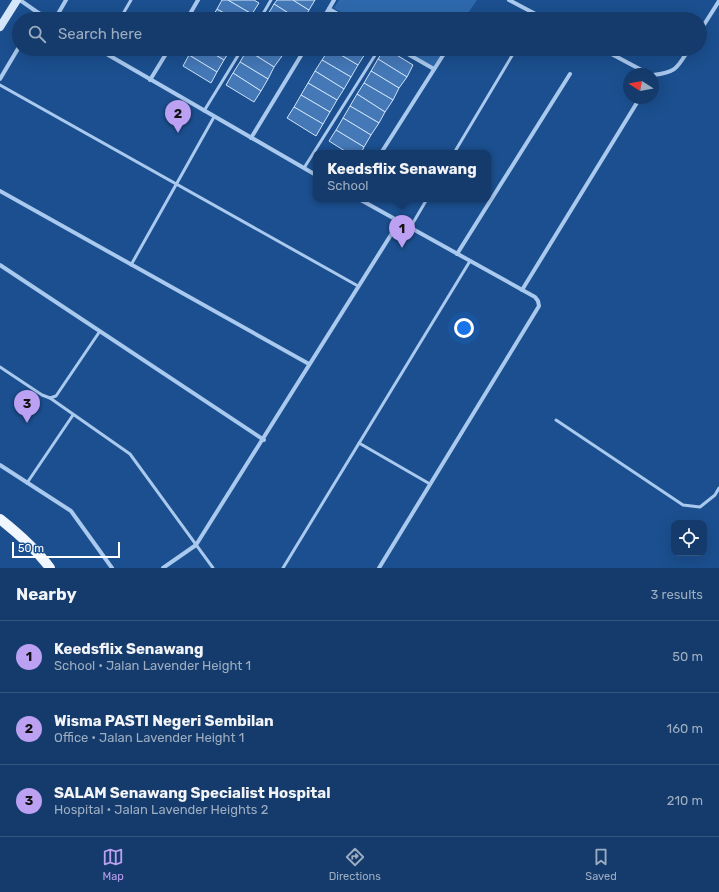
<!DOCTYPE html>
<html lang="en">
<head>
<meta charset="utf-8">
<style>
  :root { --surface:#143b6b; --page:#214673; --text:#f1f3f6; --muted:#9dadc1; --line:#33557e; --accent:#bca0f2 }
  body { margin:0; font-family:Rubik,sans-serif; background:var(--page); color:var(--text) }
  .controls { position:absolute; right:12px; bottom:12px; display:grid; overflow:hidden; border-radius:8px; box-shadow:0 4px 16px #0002 }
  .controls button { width:36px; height:36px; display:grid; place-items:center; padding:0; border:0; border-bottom:1px solid var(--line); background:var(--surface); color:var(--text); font:20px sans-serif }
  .compass { position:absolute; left:623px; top:68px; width:36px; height:36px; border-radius:50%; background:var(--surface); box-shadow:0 4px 16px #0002; rotate:281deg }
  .scale { position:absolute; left:12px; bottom:10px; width:108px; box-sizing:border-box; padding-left:4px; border:2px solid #fff; border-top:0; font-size:11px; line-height:14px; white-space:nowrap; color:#fff; -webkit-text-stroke:3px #1b4f8f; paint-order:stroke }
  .you { position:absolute; left:464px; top:328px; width:14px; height:14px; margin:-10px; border:3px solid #fff; border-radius:50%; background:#1a73e8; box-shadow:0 0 0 6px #1a73e833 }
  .badge { display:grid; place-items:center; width:26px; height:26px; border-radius:50%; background:var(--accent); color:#111; font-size:13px; font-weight:700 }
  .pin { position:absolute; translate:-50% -33px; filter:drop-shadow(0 1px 2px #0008) }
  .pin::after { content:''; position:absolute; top:21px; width:14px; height:12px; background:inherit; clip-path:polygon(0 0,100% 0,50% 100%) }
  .popup { position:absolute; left:313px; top:150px; width:178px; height:52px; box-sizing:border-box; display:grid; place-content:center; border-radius:8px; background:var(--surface); filter:drop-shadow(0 1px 3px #0005); font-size:13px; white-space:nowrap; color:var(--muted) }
  .popup b { font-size:15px; color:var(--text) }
  .popup::after { content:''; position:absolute; left:50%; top:100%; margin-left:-8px; border:8px solid transparent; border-top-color:var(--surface) }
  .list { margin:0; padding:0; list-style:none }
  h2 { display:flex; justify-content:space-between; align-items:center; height:52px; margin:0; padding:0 16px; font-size:17px }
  h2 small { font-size:13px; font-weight:400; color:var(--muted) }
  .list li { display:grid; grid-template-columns:26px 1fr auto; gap:12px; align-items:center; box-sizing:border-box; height:72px; padding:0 16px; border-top:1px solid var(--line) }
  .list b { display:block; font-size:15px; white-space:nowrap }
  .list p { margin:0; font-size:13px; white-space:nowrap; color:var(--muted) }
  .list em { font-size:13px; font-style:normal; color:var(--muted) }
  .icon { flex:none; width:22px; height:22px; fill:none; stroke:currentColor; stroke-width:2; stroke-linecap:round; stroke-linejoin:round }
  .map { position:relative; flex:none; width:719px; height:568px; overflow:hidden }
  .search { position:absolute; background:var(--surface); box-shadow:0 4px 16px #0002; left:12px; right:12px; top:12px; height:44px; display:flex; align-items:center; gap:10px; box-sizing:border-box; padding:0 14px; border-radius:22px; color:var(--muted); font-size:15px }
  .sheet { height:268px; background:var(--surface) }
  nav { display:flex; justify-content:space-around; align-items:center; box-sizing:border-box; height:56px; border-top:1px solid var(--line); background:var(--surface); font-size:11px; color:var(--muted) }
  nav a { display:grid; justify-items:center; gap:2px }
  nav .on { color:var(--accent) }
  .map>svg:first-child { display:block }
</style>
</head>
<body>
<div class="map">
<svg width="719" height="568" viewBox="0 0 719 568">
  <rect width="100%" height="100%" fill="#1b4f8f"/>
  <g fill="#2e69ad">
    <polygon points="339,0 477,0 464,19 352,19 334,8"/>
    <polygon points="403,49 445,49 433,67"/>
  </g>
  <g fill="#4478b7" stroke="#cfe3fa">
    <polygon points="222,0 228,0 252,14 249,19 234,19 217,9"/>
    <polygon points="228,0 254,0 259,3 252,14"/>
    <polygon points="277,0 293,0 309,10 304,19 298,19 274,4"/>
    <polygon points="293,0 315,0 309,10"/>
    <polygon points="274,4 298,19 272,19 267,16"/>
    <polygon points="217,9 234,19 211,19"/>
    <polygon points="193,49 206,49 224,60 217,72 189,55"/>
    <polygon points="206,49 231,49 224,60"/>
    <polygon points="247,49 270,49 282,56 274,67 247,50"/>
    <polygon points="270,49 286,49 282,56"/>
    <polygon points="329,49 331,49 358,65 351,77 322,60"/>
    <polygon points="331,49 357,49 365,54 358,65"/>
    <polygon points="357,49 368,49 365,54"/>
    <polygon points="384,49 387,49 413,65 407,77 378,59"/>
    <polygon points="247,50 274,67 268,79 240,62"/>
    <polygon points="189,55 217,72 211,83 183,66"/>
    <polygon points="378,59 407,77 399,88 371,71"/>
    <polygon points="322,60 351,77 344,89 315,71"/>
    <polygon points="240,62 268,79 261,91 233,73"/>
    <polygon points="315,71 344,89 337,100 308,83"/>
    <polygon points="371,71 399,88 393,100 364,83"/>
    <polygon points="233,73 261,91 254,102 226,85"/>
    <polygon points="308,83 337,100 330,112 301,95"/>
    <polygon points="364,83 393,100 385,112 357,94"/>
    <polygon points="357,94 385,112 379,123 350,106"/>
    <polygon points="301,95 330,112 323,124 294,107"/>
    <polygon points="350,106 379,123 371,135 343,118"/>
    <polygon points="294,107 323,124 316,136 287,118"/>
    <polygon points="343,118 371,135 364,147 336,130"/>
    <polygon points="336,130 364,147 361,153 348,153 329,141"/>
  </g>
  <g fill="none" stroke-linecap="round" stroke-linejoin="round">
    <g stroke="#a9c9ee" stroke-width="3">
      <polyline points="120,19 131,0"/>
      <polyline points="260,19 271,0"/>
      <polyline points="0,85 358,286"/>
      <polyline points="204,111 242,49"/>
      <polyline points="454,153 516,49"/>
      <polyline points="304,168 379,49"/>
      <polyline points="410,228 427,199"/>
      <polyline points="131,265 214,117"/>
      <polyline points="0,367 42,395 50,398 56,396 100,331"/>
      <polyline points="50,398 130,454 213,568"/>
      <polyline points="556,420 683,505 700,507 715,495 719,488"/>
      <polyline points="359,443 430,484"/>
      <polyline points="27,483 73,415"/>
      <polyline points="283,568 470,261"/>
    </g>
    <g stroke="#a9c9ee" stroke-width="4">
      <polyline points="20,0 47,19"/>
      <polyline points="509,0 545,19"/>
      <polyline points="329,9 347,19"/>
      <polyline points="36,19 39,13"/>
      <polyline points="55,19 66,0"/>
      <polyline points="187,19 198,0"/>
      <polyline points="323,19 334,0"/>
      <polyline points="466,19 467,18"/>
      <polyline points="700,31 719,1"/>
      <polyline points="98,49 316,175"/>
      <polyline points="399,49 434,69"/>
      <polyline points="602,49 649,74"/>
      <path d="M653,75C677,72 677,68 689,49"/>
      <polyline points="0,79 19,47"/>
      <polyline points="150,80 169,49"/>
      <polyline points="251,138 305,49"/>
      <polyline points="381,153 447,49"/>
      <polyline points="0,191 309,364"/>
      <polyline points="359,199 535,297 538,301 539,306 379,568"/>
      <polyline points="457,254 570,74"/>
      <polyline points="0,265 264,440"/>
      <polyline points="522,290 638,101"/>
      <polyline points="0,465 71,511 112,568"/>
      <polyline points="163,568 196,545 399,222"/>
    </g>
    <polyline stroke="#d6e6fa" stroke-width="8" points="0,27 17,0"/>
    <path stroke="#f0f6ff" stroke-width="10" d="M0,519C19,534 36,549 50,568"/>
  </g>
</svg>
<div class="controls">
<button><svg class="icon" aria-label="locate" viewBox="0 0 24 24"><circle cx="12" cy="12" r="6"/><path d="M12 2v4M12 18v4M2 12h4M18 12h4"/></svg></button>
</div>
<svg class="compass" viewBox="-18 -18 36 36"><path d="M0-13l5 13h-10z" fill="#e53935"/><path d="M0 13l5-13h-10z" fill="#9dadc1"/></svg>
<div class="scale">50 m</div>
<div class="you"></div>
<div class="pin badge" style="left:402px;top:248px">1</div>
<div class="popup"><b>Keedsflix Senawang</b>School</div>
<div class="pin badge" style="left:178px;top:133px">2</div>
<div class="pin badge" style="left:27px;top:423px">3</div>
<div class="search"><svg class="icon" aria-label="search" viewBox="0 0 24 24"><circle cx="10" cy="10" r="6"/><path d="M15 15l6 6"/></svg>Search here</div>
</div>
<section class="sheet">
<h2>Nearby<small>3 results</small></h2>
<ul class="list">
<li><span class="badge">1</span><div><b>Keedsflix Senawang</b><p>School · Jalan Lavender Height 1</p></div><em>50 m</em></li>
<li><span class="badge">2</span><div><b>Wisma PASTI Negeri Sembilan</b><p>Office · Jalan Lavender Height 1</p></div><em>160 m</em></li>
<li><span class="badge">3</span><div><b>SALAM Senawang Specialist Hospital</b><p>Hospital · Jalan Lavender Heights 2</p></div><em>210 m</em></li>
</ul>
</section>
<nav>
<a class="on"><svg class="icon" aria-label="map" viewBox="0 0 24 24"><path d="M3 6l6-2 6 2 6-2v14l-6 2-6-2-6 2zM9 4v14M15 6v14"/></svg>Map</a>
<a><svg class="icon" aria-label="directions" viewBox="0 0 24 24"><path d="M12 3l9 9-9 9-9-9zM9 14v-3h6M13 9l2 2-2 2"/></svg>Directions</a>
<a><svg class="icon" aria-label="saved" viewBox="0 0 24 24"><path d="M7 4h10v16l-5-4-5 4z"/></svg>Saved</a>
</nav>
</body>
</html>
